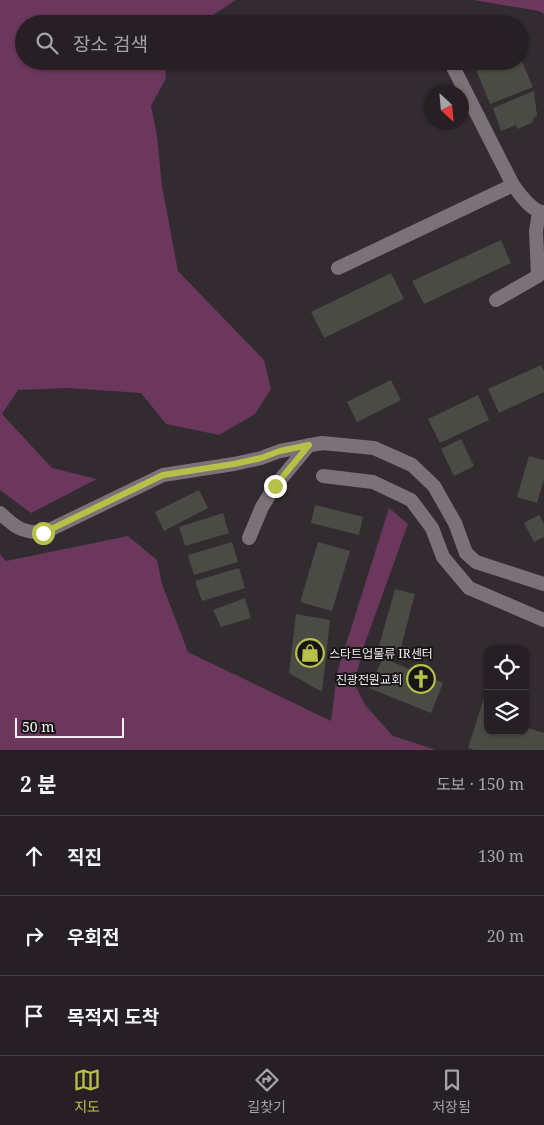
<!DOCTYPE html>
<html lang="ko">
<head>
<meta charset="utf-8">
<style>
  :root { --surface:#262024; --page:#2e282c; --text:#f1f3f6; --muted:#a4a3a6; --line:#423e41; --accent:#b7c148 }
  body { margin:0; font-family:"Noto Serif","Noto Sans KR",serif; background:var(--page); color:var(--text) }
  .controls { position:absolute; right:15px; bottom:15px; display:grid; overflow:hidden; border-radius:10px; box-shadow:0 1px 4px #0004 }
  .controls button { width:45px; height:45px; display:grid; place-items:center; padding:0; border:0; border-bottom:1px solid var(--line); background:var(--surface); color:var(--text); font:25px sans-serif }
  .compass { position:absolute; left:424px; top:85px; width:45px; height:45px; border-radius:50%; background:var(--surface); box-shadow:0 1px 4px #0004; rotate:154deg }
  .scale { position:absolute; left:15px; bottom:12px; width:109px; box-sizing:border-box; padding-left:5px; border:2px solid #f2eef1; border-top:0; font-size:14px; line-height:18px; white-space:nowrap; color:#f2eef1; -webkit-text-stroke:4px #181517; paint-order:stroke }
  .stop { position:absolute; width:15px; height:15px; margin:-11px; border:4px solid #b7c148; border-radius:50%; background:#fff }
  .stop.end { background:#b7c148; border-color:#fff; box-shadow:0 1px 5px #0008 }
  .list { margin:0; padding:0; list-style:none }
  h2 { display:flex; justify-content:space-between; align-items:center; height:65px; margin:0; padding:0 20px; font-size:21px }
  h2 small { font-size:16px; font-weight:400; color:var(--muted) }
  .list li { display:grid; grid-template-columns:32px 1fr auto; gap:15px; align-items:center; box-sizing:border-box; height:80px; padding:0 20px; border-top:1px solid var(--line) }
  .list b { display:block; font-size:19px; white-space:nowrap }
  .list em { font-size:16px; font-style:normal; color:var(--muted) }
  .icon { flex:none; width:28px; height:28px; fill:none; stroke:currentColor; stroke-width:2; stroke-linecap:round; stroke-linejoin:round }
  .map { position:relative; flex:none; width:544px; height:750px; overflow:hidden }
  .search { position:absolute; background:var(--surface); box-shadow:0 1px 4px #0004; left:15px; right:15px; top:15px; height:55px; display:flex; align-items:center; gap:12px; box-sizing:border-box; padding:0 18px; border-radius:28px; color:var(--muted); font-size:19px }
  .sheet { height:305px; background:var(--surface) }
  nav { display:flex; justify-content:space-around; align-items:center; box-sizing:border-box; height:70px; border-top:1px solid var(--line); background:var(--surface); font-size:14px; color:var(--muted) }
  nav a { display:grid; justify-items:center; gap:2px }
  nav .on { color:var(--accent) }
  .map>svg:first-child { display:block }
</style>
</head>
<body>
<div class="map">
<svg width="544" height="750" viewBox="0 0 544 750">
  <rect width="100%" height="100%" fill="#322b30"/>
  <g fill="#6b375c">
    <polygon points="0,0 236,0 199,24 24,24 24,61 164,61 166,78 151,106 157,136 162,186 178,271 264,360 271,389 255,414 219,435 166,424 141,393 66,388 18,390 2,414 52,468 97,479 31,513 0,490"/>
    <polygon points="473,0 544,0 544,14 539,11"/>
    <polygon points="389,508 408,524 365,643 354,683 365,705 393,736 436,750 0,750 0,554 6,561 128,536 157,560 162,584 188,652 331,721 337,673"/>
  </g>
  <g fill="#4a4b44">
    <polygon points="520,57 533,87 490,104 475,67 489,61 520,61"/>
    <polygon points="534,91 537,116 533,118 533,122 518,129 516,125 501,131 493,108"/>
    <polygon points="501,240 511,263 424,304 412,281"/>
    <polygon points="391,273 404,299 324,338 311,312"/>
    <polygon points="541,365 544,371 544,392 499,413 488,389"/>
    <polygon points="391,380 401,400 357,422 347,402"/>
    <polygon points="478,395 489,420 440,443 428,419"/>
    <polygon points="461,439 474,466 454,476 441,449"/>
    <polygon points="529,456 544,460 544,480 537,503 517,497"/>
    <polygon points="199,490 208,508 164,531 155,512"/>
    <polygon points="315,505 363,517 359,535 311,523"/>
    <polygon points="223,513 229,533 185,546 179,527"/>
    <polygon points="539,515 544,524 544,537 534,542 524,523"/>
    <polygon points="232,542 238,562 194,575 188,555"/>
    <polygon points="318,542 350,551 332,611 300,602"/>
    <polygon points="239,568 245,588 202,601 195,581"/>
    <polygon points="395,589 415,594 400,651 379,646"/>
    <polygon points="245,598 251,618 221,627 213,610"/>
    <polygon points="296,614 330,620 322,692 289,673"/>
    <polygon points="383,658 443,683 431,713 369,688"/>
    <polygon points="485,695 488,695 488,731 525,731 525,727 544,733 544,750 474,750 468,748"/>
  </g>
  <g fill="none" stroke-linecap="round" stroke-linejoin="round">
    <g stroke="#7a7277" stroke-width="14">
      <path d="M450,61L513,185C520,194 531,212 544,212"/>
      <polyline points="338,268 513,185"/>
      <polyline points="496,300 538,276 536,231 539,212"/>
      <polyline points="323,476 373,482 411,500 432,528 443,557 469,588 544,620"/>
      <path d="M0,513C15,527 21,532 43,533L163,475L234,464L261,458L280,451L322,443L374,448L412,465L434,486L455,523L466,553L476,562L544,584"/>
      <polyline points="249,538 262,507 275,486 309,445"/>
    </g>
  </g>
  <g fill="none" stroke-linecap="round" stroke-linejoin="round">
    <polyline stroke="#b7c148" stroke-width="6" points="43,533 163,475 234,464 261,458 280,451 309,445 275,486"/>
  </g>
  <defs>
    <symbol id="shop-ring" viewBox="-11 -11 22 22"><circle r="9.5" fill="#181517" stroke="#b7c148" stroke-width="1.5"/><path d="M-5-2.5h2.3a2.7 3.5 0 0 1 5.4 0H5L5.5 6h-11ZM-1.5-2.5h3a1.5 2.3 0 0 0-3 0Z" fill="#b7c148"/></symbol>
    <symbol id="church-ring" viewBox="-11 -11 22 22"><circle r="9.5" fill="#181517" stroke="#b7c148" stroke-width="1.5"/><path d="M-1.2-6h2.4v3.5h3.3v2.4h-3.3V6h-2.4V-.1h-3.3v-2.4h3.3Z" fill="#b7c148"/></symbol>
  </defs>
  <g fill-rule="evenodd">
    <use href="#shop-ring" x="294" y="637" width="32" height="32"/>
    <use href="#church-ring" x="405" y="663" width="32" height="32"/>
  </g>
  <g text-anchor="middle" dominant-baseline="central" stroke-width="4" stroke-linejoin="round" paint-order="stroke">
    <g font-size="12" fill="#f2eef1" stroke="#181517" text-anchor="start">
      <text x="329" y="653">스타트업물류 IR센터</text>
      <text x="402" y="679" text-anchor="end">진광전원교회</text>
    </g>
  </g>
</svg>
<div class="controls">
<button><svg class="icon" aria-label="locate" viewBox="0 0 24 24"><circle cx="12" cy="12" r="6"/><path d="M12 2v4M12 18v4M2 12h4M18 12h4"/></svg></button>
<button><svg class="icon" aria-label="layers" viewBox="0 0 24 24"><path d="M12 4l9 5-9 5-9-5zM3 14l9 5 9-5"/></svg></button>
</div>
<svg class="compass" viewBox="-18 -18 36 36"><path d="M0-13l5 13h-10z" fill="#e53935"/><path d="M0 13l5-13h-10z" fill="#a4a3a6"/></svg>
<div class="scale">50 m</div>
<div class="stop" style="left:43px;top:533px"></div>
<div class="stop end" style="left:275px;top:486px"></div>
<div class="search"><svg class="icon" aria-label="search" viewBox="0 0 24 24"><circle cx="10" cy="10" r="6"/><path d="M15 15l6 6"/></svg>장소 검색</div>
</div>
<section class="sheet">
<h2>2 분<small>도보 · 150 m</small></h2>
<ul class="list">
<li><svg class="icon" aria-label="ahead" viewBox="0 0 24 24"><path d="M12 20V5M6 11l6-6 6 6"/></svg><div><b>직진</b></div><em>130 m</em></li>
<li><svg class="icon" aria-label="right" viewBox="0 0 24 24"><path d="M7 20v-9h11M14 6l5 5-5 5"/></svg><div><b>우회전</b></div><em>20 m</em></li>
<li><svg class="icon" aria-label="arrive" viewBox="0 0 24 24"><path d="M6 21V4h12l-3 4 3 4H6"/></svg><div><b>목적지 도착</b></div></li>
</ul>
</section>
<nav>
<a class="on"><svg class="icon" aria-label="map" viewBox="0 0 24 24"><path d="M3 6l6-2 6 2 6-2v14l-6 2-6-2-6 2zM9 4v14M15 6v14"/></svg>지도</a>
<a><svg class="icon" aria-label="directions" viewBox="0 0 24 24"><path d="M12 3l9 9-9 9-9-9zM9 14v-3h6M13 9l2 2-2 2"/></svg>길찾기</a>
<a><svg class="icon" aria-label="saved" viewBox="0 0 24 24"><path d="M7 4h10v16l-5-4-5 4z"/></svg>저장됨</a>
</nav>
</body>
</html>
